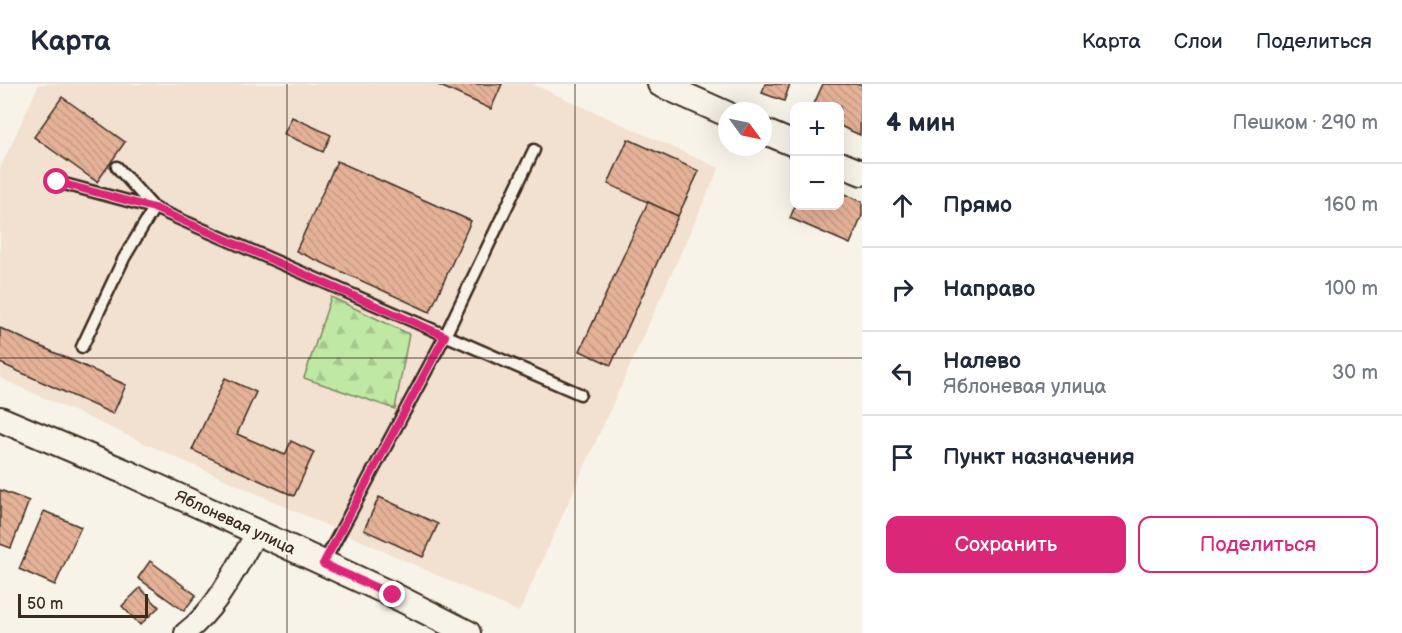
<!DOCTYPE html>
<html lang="ru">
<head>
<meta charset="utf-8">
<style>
  :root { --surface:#fff; --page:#f6f6f7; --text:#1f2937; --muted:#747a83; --line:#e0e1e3; --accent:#db2777 }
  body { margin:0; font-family:"Balsamiq Sans",sans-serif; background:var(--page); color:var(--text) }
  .controls { position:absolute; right:18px; top:18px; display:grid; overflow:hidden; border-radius:12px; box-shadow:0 6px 24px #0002 }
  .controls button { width:54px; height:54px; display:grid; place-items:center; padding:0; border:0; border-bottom:2px solid var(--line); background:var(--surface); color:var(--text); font:30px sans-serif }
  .compass { position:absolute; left:718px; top:18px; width:54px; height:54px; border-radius:50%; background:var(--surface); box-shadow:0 6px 24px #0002; rotate:123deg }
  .scale { position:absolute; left:18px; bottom:15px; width:130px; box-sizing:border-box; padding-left:6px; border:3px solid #3b2a1e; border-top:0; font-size:16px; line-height:21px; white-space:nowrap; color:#3b2a1e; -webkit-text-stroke:4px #f7f3e8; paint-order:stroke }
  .stop { position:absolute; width:18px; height:18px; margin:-14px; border:4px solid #db2777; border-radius:50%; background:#fff }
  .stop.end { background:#db2777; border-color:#fff; box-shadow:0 2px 6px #0008 }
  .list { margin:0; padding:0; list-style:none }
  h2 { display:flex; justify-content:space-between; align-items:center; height:78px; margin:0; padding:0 24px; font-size:26px }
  h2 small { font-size:20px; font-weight:400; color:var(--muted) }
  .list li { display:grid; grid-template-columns:39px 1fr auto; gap:18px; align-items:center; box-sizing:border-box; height:84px; padding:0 24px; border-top:2px solid var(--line) }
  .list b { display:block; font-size:22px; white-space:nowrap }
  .list p { margin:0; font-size:20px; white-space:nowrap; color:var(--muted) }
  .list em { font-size:20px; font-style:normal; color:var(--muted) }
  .actions { display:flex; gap:12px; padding:18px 24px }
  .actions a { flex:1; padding:14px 0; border:2px solid var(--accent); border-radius:12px; text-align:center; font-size:21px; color:var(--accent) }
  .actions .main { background:var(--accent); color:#fff }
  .icon { flex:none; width:33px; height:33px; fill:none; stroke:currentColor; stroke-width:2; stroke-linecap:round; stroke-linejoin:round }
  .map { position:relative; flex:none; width:862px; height:549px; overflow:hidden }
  header { display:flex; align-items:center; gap:36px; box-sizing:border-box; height:84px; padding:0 30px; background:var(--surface); border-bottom:2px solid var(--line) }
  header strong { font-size:28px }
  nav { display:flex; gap:33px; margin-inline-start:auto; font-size:21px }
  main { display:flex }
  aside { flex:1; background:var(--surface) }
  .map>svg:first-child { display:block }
</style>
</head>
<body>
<header>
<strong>Карта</strong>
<nav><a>Карта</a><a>Слои</a><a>Поделиться</a></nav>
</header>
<main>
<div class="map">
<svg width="862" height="549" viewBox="0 0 862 549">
  <defs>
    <pattern id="forest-firs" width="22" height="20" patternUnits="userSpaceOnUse" patternTransform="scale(1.5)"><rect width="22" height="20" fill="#bfe8a4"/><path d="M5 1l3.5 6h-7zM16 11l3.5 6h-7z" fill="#a5c78d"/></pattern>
    <pattern id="building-back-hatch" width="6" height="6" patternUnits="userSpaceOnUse" patternTransform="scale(1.5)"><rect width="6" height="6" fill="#e5b298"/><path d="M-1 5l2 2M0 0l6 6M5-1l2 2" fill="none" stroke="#c59983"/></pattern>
  </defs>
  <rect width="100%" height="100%" fill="#f7f3e8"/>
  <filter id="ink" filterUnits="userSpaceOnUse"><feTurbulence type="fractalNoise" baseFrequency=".0167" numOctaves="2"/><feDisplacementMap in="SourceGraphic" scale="12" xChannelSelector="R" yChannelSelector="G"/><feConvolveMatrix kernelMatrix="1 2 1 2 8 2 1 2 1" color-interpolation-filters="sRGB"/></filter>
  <g filter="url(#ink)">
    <polygon fill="#f2e0d0" points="39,0 532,0 719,84 519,528 0,294 0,85"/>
    <polygon fill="url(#forest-firs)" stroke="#7d8961" stroke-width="1.5" points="331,213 409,250 395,325 304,294"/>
    <g fill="url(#building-back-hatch)" stroke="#3b2a1e" stroke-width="1.5">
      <polygon points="436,0 502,0 491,25"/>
      <polygon points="765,0 790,0 784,17 762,9"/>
      <polygon points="823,0 862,0 860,51 840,42 840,22 813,22"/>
      <polygon points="62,13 125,58 97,98 34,53"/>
      <polygon points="292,33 331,51 323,68 284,50"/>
      <polygon points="628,55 699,87 678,132 608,100"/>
      <polygon points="337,77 471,137 430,228 296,167"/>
      <polygon points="840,108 862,118 862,132 850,160 790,134 795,122 840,122"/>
      <polygon points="648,118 678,132 611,281 580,267"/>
      <polygon points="0,244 126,301 113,330 0,279"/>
      <polygon points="225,294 256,308 237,350 285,371 291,357 314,368 294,412 192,366"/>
      <polygon points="0,406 29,417 11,464 0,460"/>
      <polygon points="379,413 438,440 423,473 364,446"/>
      <polygon points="44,427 81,443 55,501 19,485"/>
      <polygon points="150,477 196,511 184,527 138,494"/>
      <polygon points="140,504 159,523 140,541 122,522"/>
    </g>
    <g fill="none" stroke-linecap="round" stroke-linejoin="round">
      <defs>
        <g id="service">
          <polyline points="57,98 154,124 580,310"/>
          <polyline points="82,263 124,174 154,124 117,83"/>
          <polyline points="323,480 445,252 534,66"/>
        </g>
        <path id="minor" d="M185,549C218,524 235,485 256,450"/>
        <g id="tertiary">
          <polyline points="660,0 727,30"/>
          <polyline points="763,47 794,60"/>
          <polyline points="840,80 862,89"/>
          <polyline points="0,335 128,389 393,511 468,549"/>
        </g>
      </defs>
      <use href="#service" stroke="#3b2a1e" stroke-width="15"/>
      <use href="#minor" stroke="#3b2a1e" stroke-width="24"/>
      <use href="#tertiary" stroke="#3b2a1e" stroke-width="28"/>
      <use href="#service" stroke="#f7f3e8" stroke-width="10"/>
      <use href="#minor" stroke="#f7f3e8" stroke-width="20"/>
      <use href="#tertiary" stroke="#f7f3e8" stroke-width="24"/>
    </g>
  </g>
  <g fill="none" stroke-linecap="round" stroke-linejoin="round" filter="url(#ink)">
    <polyline stroke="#db2777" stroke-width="8" points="57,98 154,124 445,252 323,480 393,511"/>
  </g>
  <path fill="none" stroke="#3b2a1e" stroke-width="1.5" stroke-opacity="0.55" d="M287,0V549M575,0V549M0,274H862"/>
  <g text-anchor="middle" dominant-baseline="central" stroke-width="4.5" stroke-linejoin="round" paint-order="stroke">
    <g font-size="16" fill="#3b2a1e" stroke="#f7f3e8">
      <text transform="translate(235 439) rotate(25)">Яблоневая улица</text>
    </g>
  </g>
</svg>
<div class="controls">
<button>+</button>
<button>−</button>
</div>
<svg class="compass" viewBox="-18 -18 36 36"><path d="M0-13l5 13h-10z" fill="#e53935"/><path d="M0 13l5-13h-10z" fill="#747a83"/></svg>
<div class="scale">50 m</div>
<div class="stop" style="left:57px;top:98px"></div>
<div class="stop end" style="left:393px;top:511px"></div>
</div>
<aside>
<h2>4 мин<small>Пешком · 290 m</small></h2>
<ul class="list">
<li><svg class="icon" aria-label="ahead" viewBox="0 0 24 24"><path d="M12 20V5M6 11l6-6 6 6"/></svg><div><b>Прямо</b></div><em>160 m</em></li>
<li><svg class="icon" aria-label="right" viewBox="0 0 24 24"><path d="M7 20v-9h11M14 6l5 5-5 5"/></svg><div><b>Направо</b></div><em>100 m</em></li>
<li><svg class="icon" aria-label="left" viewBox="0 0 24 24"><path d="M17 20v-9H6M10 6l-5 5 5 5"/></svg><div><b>Налево</b><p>Яблоневая улица</p></div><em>30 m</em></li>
<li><svg class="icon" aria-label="arrive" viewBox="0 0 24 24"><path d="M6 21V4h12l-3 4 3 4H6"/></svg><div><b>Пункт назначения</b></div></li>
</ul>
<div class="actions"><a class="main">Сохранить</a><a>Поделиться</a></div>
</aside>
</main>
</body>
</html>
